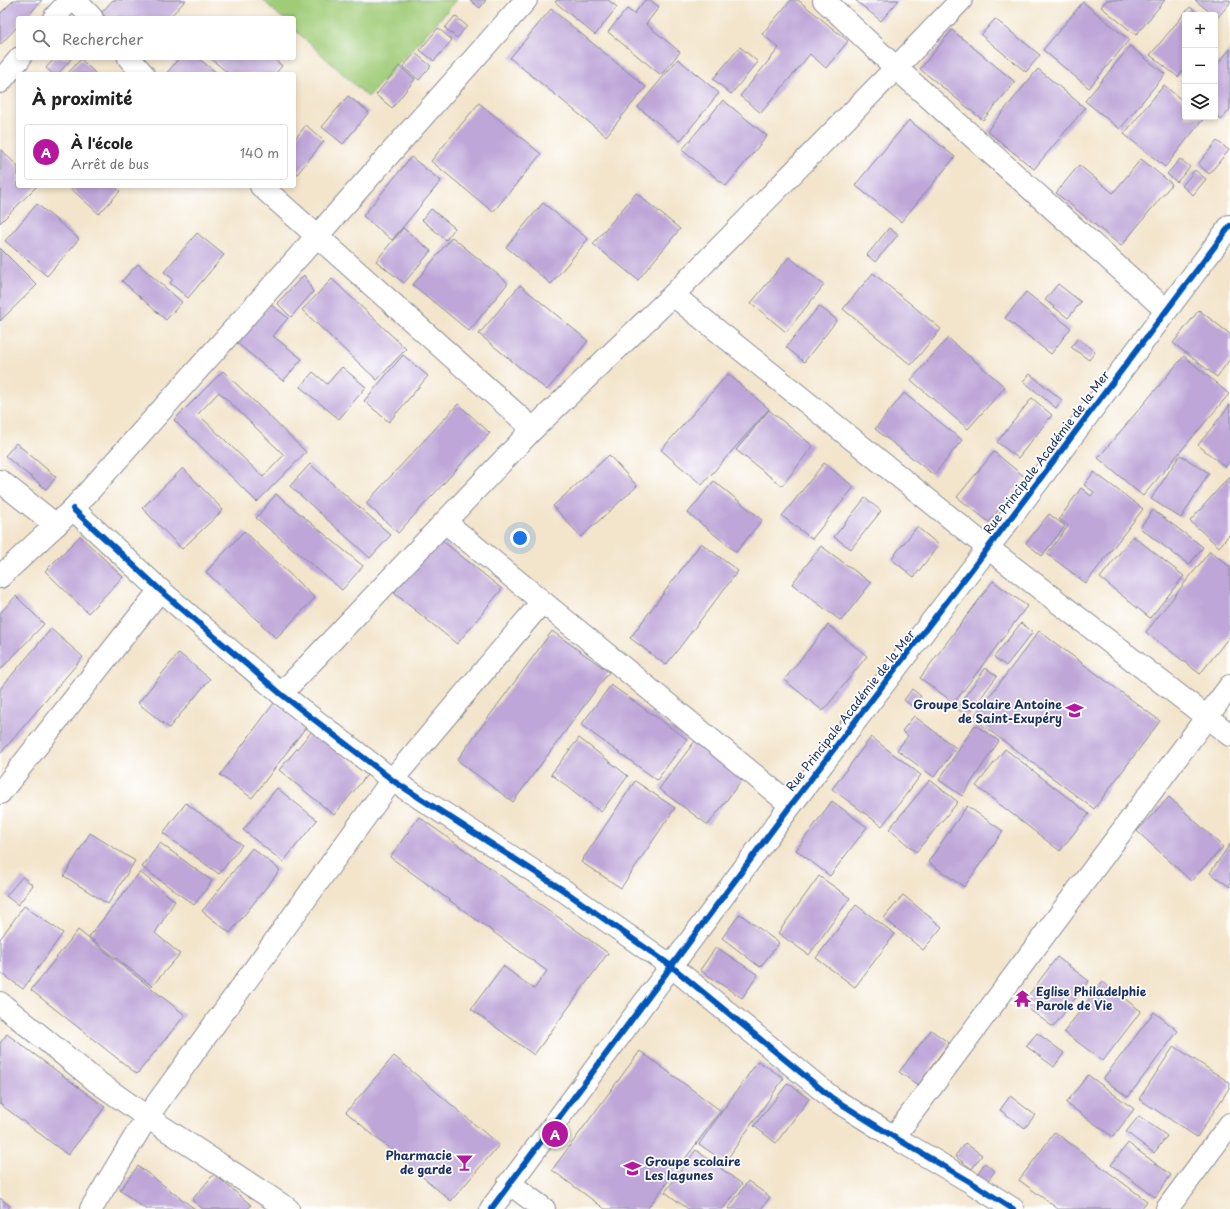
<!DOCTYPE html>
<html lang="fr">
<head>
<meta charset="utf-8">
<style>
  :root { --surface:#fff; --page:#f6f6f6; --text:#222; --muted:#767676; --line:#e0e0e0; --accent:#b5179e }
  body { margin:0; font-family:"Playpen Sans",sans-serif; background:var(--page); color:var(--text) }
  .controls { position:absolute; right:12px; top:12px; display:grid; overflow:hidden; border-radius:4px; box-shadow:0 2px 6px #0003 }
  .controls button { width:36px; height:36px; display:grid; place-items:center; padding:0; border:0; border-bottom:1px solid var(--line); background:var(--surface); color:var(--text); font:20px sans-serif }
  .you { position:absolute; left:520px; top:538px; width:14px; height:14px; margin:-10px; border:3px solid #fff; border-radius:50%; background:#1a73e8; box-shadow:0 0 0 6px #1a73e833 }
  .badge { display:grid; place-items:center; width:26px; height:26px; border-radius:50%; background:var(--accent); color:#fff; font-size:13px; font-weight:700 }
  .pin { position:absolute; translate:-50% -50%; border:2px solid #fff; box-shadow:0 1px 4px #0006 }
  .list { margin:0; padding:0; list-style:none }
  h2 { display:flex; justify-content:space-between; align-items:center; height:52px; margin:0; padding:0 16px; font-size:17px }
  h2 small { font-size:13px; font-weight:400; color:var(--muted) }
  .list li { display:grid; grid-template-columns:26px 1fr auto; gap:12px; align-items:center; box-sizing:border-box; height:56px; margin:0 8px 8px; padding:0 8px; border:1px solid var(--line); border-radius:4px }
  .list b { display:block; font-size:15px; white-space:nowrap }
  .list p { margin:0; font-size:13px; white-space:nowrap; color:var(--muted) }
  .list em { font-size:13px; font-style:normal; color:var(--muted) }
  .icon { flex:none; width:22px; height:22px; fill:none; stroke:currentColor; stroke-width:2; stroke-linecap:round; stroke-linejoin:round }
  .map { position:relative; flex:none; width:1230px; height:1209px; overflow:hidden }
  .search { position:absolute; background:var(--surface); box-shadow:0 2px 6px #0003; left:16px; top:16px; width:280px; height:44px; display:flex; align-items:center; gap:10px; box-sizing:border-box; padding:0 14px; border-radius:4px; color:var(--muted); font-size:15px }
  .panel { position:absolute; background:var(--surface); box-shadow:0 2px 6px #0003; left:16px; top:72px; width:280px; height:116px; border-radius:4px }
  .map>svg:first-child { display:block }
</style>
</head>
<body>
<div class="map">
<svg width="1230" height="1209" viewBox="0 0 1230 1209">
  <rect width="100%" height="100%" fill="#fff"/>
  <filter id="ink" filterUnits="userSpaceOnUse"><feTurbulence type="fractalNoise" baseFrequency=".025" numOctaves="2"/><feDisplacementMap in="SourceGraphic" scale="8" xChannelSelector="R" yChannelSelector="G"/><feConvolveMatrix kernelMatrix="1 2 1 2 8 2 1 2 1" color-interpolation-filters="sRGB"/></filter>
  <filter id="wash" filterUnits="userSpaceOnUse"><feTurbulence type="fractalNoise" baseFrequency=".012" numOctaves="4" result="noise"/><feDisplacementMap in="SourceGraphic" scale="16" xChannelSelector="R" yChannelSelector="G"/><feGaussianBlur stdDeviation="0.9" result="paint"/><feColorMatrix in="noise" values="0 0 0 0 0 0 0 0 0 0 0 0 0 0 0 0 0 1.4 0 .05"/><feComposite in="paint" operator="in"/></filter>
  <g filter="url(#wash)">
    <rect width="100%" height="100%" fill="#f3e5cc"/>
    <polygon fill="#a0cc78" stroke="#5e7e6b" points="263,0 457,0 368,97 294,29 294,18 282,18"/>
    <g id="blocks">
      <g fill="#bea6d8" fill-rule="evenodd">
        <polygon points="14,0 42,0 26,18 18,18 18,26 0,45 0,14"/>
        <polygon points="113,0 186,0 169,18 107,18 101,13"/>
        <polygon points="470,0 486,0 480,8"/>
        <polygon points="557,0 608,0 617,7 595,35 555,2"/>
        <polygon points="645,0 650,0 659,7 646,24 680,52 661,75 608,32 627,9 634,14"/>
        <polygon points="791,0 798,0 848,41 826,68 810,54 761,113 740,96 779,48 762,34"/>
        <polygon points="855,0 899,0 881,21"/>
        <polygon points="1107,0 1165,0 1136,35 1101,7"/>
        <polygon points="1195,0 1230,0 1230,3 1217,18"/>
        <polygon points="1083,2 1129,40 1089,88 1043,50"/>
        <polygon points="1190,7 1201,15 1185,15 1185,68 1178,77 1150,55"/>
        <polygon points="551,9 646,87 606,136 510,58"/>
        <polygon points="455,16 467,26 457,38 445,28"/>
        <polygon points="995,19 1040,55 1026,72 981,35"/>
        <polygon points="438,28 452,40 434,61 420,50"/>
        <polygon points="952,30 1015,82 983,120 920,69"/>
        <polygon points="1130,46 1165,74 1120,129 1085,101"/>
        <polygon points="740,47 758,62 731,94 713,79"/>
        <polygon points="1230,49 1230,109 1221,120 1215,115 1215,67"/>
        <polygon points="415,53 431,66 419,80 403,67"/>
        <polygon points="55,58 72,58 58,74 53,74 46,68"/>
        <polygon points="179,58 198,58 218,74 166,74"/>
        <polygon points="210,58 273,58 282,66 275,74 229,74"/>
        <polygon points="81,59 96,74 69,74 68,73"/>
        <polygon points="678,59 719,93 680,141 638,107"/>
        <polygon points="399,66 415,79 392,108 376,95"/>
        <polygon points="1038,69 1085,108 1034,169 987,131"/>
        <polygon points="1164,85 1185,103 1185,117 1203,117 1204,118 1165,167 1124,134"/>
        <polygon points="348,96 369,112 343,144 322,127"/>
        <polygon points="723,100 767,136 726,186 682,150"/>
        <polygon points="479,103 541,154 493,212 431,161"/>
        <polygon points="909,120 955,157 901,222 855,185"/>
        <polygon points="306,125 324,141 294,178 294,140"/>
        <polygon points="1217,141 1229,150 1209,174 1198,164"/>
        <polygon points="1,149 18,167 18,186 37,186 0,223"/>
        <polygon points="411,157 441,181 392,240 363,216"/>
        <polygon points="1141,159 1172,184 1121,246 1056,193 1079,165 1113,193"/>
        <polygon points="1180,159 1190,167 1177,182 1167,174"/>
        <polygon points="1195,170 1206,179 1193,195 1182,186"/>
        <polygon points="68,186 114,186 120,191 99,214"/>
        <polygon points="636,193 680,229 638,280 593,244"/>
        <polygon points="543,203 588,239 551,284 506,247"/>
        <polygon points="37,204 79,239 47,276 5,241"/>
        <polygon points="431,209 455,228 446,240 422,220"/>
        <polygon points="403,228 431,251 404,283 376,261"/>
        <polygon points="889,228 898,235 875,262 867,255"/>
        <polygon points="197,233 224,255 188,298 170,283 173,279 164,272"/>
        <polygon points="452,237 508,283 469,331 413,285"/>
        <polygon points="0,248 37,285 0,321"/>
        <polygon points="789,257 824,285 786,332 751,303"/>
        <polygon points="138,264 182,302 166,320 122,281"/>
        <polygon points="873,273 941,329 911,365 843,309"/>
        <polygon points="304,275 313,292 291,317 277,303"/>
        <polygon points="332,279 406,349 377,380 302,310"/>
        <polygon points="1058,284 1081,302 1068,318 1045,300"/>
        <polygon points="520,285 588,341 547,390 479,334"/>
        <polygon points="1026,292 1071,328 1051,354 1005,318"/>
        <polygon points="270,304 288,318 273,336 302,359 283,381 237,343"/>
        <polygon points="819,306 837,320 804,362 786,347"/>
        <polygon points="1199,310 1230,334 1230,359 1217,377 1173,343"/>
        <polygon points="948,338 1005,387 968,429 911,380"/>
        <polygon points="1078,338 1095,352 1089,360 1071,347"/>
        <polygon points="403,355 428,376 389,422 364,401"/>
        <polygon points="1184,356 1229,394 1143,496 1098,458"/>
        <polygon points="342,367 366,387 339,419 300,387 313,372 327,384"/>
        <path d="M223,371L306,452L257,502L174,420ZM219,392L284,455L263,477L198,414Z"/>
        <polygon points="728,374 769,409 702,485 661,450"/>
        <polygon points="1030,374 1062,400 1056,408 1023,381"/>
        <polygon points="904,393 962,440 934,475 875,429"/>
        <polygon points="1032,398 1052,415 1018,458 997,442"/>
        <polygon points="458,404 490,433 398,533 366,503"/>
        <polygon points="1230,405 1230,461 1225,467 1198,445"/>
        <polygon points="769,410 813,446 782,486 736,450"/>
        <polygon points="16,443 56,477 46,489 5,456"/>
        <polygon points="994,452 1025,477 989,522 957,497"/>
        <polygon points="609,455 637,486 581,537 553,506"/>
        <polygon points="1180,455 1209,473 1181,518 1151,499"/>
        <polygon points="824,463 854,487 812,539 782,516"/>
        <polygon points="310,464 391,535 370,558 290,486"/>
        <polygon points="183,468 223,510 182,549 142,508"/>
        <polygon points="1094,472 1143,509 1086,583 1047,554 1068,526 1059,519 1081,488 1091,496 1094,492 1084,485"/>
        <polygon points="1230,476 1230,534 1219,547 1190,521"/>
        <polygon points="714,481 762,520 736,552 688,513"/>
        <polygon points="276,494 363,566 342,590 256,518"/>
        <polygon points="865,498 881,511 851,549 834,537"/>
        <polygon points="1153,510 1203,547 1189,565 1140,528"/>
        <polygon points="1049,514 1065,526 1042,556 1026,543"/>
        <polygon points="917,527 939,545 914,577 891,559"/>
        <polygon points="244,531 315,598 276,638 206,572"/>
        <polygon points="80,536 123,577 88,613 45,571"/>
        <polygon points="1133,536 1184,576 1150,618 1100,578"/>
        <polygon points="439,538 502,589 457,644 394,593"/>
        <polygon points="701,543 738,571 666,665 630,638"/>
        <polygon points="821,546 871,583 841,621 792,584"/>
        <polygon points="1210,551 1230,567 1230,636 1200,674 1146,632"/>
        <polygon points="993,581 1027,606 954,703 920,678"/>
        <polygon points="16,596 44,624 0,670 0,613"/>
        <polygon points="1021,623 1033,632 1006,666 994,657"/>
        <polygon points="828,625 867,656 823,711 784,680"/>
        <polygon points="51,629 83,657 0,754 0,689"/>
        <polygon points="552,631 609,672 513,802 457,760"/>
        <polygon points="1039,631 1160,721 1094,809 973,718"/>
        <polygon points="179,653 210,679 169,728 138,703"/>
        <polygon points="986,668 997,676 967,716 956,708"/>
        <polygon points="611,685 687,739 657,780 581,725"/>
        <polygon points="912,689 921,696 913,707 904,700"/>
        <polygon points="274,703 306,727 252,798 220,775"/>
        <polygon points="914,716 956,748 934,777 897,750 908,736 902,731"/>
        <polygon points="975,725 999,741 962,796 939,780"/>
        <polygon points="312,731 367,775 334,815 279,770"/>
        <polygon points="871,737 921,775 882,826 832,789"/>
        <polygon points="579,738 628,776 601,812 551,774"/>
        <polygon points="695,741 744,777 708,825 659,789"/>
        <polygon points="1005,749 1089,814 1060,851 976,786"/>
        <polygon points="930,780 958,802 916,852 889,829"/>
        <polygon points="635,781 675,808 621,888 581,862"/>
        <polygon points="277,788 317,820 283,862 243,830"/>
        <polygon points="1169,797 1223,847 1191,881 1137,831"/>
        <polygon points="832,801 867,827 830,876 796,850"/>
        <polygon points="186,803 242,845 219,874 163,833"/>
        <polygon points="967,806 1003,831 964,887 928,862"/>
        <polygon points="419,817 608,953 534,1055 471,1009 503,966 534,989 547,971 390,857"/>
        <polygon points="90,833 135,861 108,904 64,876"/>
        <polygon points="160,843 212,881 194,905 142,867"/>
        <polygon points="1230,844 1230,887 1210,873"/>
        <polygon points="252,848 280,870 230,933 202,911"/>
        <polygon points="140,872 175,901 155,933 180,954 152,986 89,937"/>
        <polygon points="819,876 850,898 809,955 778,933"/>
        <polygon points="22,877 33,885 18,905 6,896"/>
        <polygon points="903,895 942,927 923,950 884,918"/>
        <polygon points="856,905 895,934 855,987 816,958"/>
        <polygon points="24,906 63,933 23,989 0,972 0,939"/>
        <polygon points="740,914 779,943 760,967 722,938"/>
        <polygon points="78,930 185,1015 137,1074 31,990"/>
        <polygon points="716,947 758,975 742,998 700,970"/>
        <polygon points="1057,957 1089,981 1053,1027 1022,1004"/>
        <polygon points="1102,982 1141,1011 1103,1061 1064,1032"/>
        <polygon points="1154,1012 1178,1031 1128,1097 1103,1079"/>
        <polygon points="931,1030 949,1043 918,1085 899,1072"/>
        <polygon points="1037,1033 1064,1053 1054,1067 1026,1046"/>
        <polygon points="7,1034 105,1107 68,1155 0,1104 0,1043"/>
        <polygon points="1174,1046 1230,1083 1230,1087 1197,1137 1139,1099"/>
        <polygon points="640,1051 721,1111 647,1209 605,1209 552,1170"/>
        <polygon points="394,1056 499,1145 451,1201 346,1112"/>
        <polygon points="758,1061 784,1078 725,1162 699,1144"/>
        <polygon points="1088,1075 1134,1109 1113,1137 1066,1103"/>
        <polygon points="788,1083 809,1099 776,1143 754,1126"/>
        <polygon points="1010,1096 1035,1115 1025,1128 1000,1110"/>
        <polygon points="1139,1116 1167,1136 1154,1153 1126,1132"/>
        <polygon points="1055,1132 1147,1201 1141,1209 1058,1209 1019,1180"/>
        <polygon points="965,1143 982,1155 972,1169 955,1156"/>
        <polygon points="1128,1143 1171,1175 1155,1197 1111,1165"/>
        <polygon points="696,1150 742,1184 723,1209 688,1209 665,1192"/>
        <polygon points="985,1163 995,1171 986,1183 976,1176"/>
        <polygon points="138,1166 195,1209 145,1209 120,1190"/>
        <polygon points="214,1174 251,1205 248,1209 203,1209 192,1200"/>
        <polygon points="748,1181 770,1197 761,1209 728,1209"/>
        <polygon points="0,1198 10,1206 7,1209 0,1209"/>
      </g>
    </g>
  </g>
  <g filter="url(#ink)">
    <use href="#blocks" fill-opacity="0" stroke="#878a95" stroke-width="1"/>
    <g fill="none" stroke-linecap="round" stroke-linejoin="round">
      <defs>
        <g id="street">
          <polyline points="75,0 92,18"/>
          <polyline points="824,0 896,68 1166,310"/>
          <polyline points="54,18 70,0"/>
          <polyline points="129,58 143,74"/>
          <polyline points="0,82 20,58"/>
          <polyline points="261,186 533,429"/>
          <polyline points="673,295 988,548 1230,735"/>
          <polyline points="0,481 56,525"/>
          <polyline points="73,509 160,590 281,694 395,782 563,890 671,966 832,1098 894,1137 969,1181 1013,1209"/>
          <polyline points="445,522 791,805"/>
          <polyline points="0,577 73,509 317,236 526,0"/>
          <polyline points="281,694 533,429 673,295 896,68 961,0"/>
          <polyline points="0,793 160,590"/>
          <polyline points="0,1003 96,1081 147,1117 288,1209"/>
          <polyline points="894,1137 1230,686"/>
          <polyline points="509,1183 544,1209"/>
          <polyline points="91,1209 147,1117 392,780 542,602"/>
          <polyline points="491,1209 791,805 988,548 1230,226"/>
          <polyline points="1167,1209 1230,1124"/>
        </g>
      </defs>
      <use href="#street" stroke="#878a95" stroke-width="24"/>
      <use href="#street" stroke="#fff" stroke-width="22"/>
      <defs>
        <g id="cycleway">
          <polyline points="73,509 160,590 281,694 395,782 563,890 671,966 832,1098 894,1137 969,1181 1013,1209"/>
          <polyline points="491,1209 791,805 988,548 1230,226"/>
        </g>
      </defs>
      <use href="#cycleway" stroke="#fff" stroke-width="8"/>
      <use href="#cycleway" stroke="#0057b8" stroke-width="6"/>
    </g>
  </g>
  <defs>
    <symbol id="school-bare" viewBox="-9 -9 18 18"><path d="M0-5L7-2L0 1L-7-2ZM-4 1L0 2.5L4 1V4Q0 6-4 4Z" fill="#b5179e" stroke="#fff" stroke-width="2.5" paint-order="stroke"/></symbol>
    <symbol id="temple-bare" viewBox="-9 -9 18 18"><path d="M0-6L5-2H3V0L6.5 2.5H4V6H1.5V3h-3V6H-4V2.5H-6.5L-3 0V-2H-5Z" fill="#b5179e" stroke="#fff" stroke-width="2.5" paint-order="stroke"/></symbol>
    <symbol id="bar-bare" viewBox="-9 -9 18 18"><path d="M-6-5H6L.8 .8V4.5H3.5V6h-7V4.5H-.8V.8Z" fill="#b5179e" stroke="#fff" stroke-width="2.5" paint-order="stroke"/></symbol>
  </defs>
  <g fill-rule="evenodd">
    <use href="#school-bare" x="1062" y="698" width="25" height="25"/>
    <use href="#temple-bare" x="1010" y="986" width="25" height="25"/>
    <use href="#bar-bare" x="452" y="1150" width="25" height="25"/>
    <use href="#school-bare" x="620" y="1156" width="25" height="25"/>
  </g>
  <g text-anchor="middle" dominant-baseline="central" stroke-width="3.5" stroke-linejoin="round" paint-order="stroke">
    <g font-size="12" fill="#1b2f5e" stroke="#fff">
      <text transform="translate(1046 452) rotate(-53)">Rue Principale Académie de la Mer</text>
      <text transform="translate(850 710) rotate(-52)">Rue Principale Académie de la Mer</text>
    </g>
    <g font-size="12" font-weight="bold" fill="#1b2f5e" stroke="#fff" text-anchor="end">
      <text x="1062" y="704">Groupe Scolaire Antoine<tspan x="1062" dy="14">de Saint-Exupéry</tspan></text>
      <text x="1036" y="991" text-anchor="start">Eglise Philadelphie<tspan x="1036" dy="14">Parole de Vie</tspan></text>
      <text x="452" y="1155">Pharmacie<tspan x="452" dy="14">de garde</tspan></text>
      <text x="645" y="1161" text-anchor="start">Groupe scolaire<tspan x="645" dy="14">Les lagunes</tspan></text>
    </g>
  </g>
</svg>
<div class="controls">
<button>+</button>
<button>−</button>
<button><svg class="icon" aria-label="layers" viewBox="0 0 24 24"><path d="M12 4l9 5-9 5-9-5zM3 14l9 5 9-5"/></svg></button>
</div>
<div class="you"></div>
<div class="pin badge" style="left:555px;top:1134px">A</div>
<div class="search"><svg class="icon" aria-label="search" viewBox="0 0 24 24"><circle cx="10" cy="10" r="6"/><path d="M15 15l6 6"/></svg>Rechercher</div>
<section class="panel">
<h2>À proximité<small></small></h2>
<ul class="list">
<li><span class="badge">A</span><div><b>À l'école</b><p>Arrêt de bus</p></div><em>140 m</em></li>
</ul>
</section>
</div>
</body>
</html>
